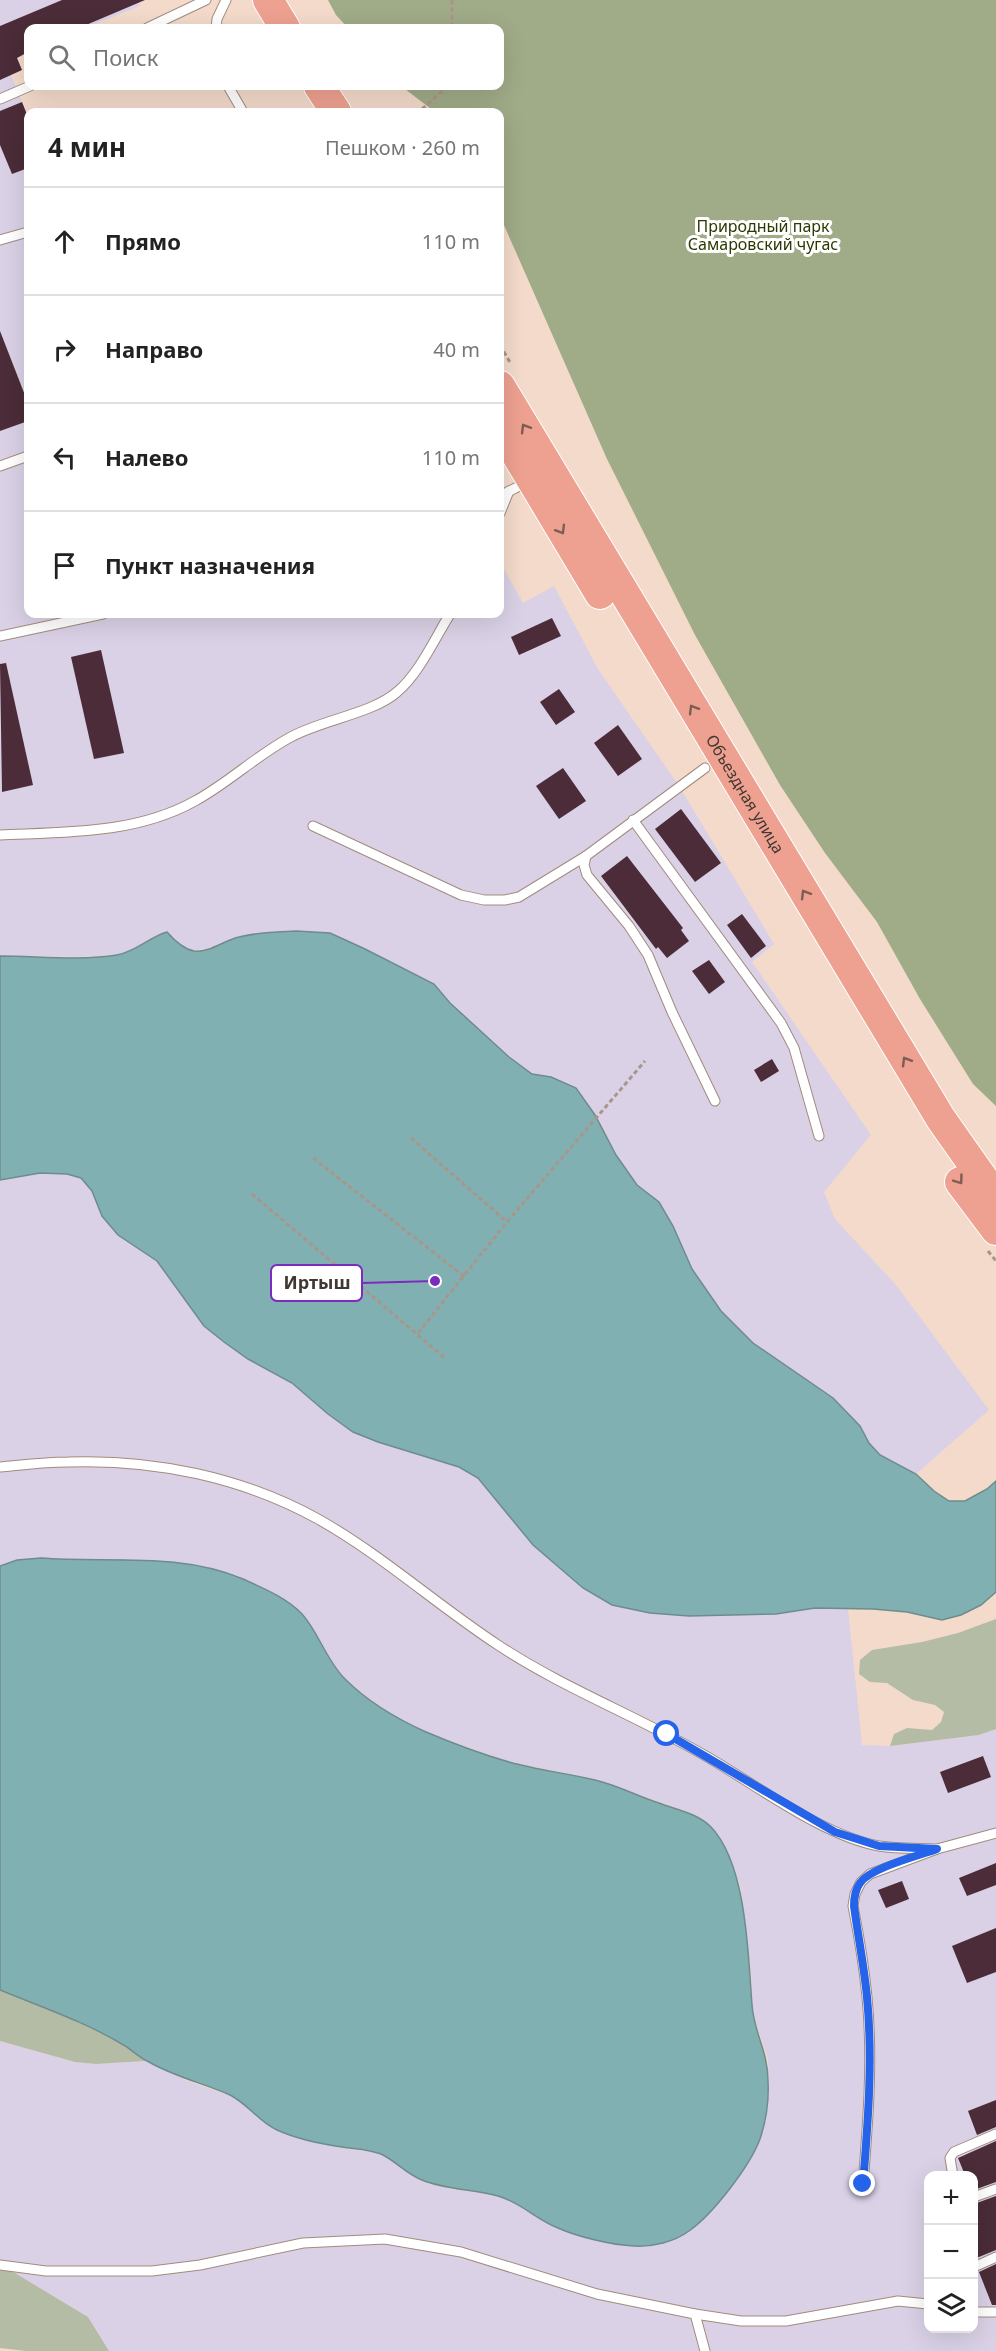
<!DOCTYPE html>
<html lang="ru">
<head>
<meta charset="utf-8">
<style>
  :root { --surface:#fff; --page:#f2f2f2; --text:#222; --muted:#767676; --line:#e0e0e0 }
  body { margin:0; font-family:"Noto Sans",sans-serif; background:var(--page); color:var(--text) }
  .controls { position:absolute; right:18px; bottom:18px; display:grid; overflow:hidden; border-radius:12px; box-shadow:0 6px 24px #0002 }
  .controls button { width:54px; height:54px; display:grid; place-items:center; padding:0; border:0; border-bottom:2px solid var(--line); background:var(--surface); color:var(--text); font:30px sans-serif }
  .stop { position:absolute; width:18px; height:18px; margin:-14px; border:4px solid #2563eb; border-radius:50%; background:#fff }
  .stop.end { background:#2563eb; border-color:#fff; box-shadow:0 2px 6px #0008 }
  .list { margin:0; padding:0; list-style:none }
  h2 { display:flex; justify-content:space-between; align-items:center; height:78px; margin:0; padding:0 24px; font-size:26px }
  h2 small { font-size:20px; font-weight:400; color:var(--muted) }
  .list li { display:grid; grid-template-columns:39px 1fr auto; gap:18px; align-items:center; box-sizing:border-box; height:108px; padding:0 24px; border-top:2px solid var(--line) }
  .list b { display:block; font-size:22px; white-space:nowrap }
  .list em { font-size:20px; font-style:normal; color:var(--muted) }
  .icon { flex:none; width:33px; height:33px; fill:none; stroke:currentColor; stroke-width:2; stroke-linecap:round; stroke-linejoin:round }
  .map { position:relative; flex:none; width:996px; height:2351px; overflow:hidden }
  .search { position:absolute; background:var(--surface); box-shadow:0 6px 24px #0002; left:24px; top:24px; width:480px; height:66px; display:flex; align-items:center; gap:15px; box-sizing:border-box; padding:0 21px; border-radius:12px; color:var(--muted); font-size:22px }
  .panel { position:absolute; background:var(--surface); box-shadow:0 6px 24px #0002; left:24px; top:108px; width:480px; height:510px; border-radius:12px }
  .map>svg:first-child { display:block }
</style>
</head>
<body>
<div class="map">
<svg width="996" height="2351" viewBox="0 0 996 2351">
  <rect width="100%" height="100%" fill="#f3dacb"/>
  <g fill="#dad1e6" fill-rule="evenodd">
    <polygon points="0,0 138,0 140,6 85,28 28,28 28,52 17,58 22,70 11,75 28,117 28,614 500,614 500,562 523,603 554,586 598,669 679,786 774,944 752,962 871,1135 824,1192 835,1219 896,1285 989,1410 916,1474 880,1455 869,1443 860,1426 833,1398 753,1343 721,1311 692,1269 673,1226 659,1202 637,1185 616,1155 595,1115 551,1077 532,1074 509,1057 450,1003 434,984 365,949 330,933 296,931 266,932 237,937 216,946 195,951 156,935 137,948 119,955 79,957 0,956"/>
    <path d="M40,1173L67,1174L81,1178L92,1191L102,1216L157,1261L204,1326L292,1383L328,1414L353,1432L459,1467L478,1478L533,1545L689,1616L776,1614L815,1608H848L862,1745L890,1746L979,1735L996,1729V2351H109L88,2317L0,2264V2041L75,2062L96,2064L145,2061L188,2081L231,2096L251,2108L269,2126L338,2147L379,2153L427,2183L446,2188L494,2195L514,2202L556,2228L692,2230L738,2177L760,2139L765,2117L769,2087L768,2059L752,2011L751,1972L740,1885L718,1836L708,1823L691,1813L589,1778L509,1762L428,1733L392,1716L344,1679L327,1657L302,1614L207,1567L154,1560H74L41,1558L17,1560L0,1566V1180ZM928,2176H974V2328H928Z"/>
  </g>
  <g fill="#b4bca6">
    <polygon points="996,1619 996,1729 979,1735 890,1746 894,1734 907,1728 932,1730 941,1722 944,1712 935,1705 913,1700 887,1683 870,1682 859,1674 860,1660 872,1650 922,1642 958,1633"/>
    <path d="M0,1990C49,2010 102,2028 145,2061L96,2064L75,2062L0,2041Z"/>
    <polygon points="0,2264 88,2317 109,2351 26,2351 0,2348"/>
  </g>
  <polygon fill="#a0ab88" points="328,0 996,0 996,1106 973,1084 920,999 877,922 825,853 780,785 695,635 607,459 500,216 500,112 435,112 401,86 500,86 500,28 348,28 336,15"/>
  <g fill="#81b0b3" stroke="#6e8c8c" stroke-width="1.5">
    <path d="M296,931L330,933L365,949L434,984L450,1003L509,1057L532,1074L551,1077L576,1088L595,1115L616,1155L637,1185L659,1202L673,1226L692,1269L721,1311L753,1343L833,1398L860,1426L869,1443L880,1455L916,1474L934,1491L949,1501H965L987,1489L996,1481V1592L981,1605L961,1615L942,1620L907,1612L873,1609L815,1608L776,1614L689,1616L650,1613L612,1605L583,1588L533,1545L478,1478L459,1467L378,1442L353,1432L328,1414L292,1383L248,1359L224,1342L204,1326L157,1261L118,1235L102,1216L92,1191L81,1178L67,1174L40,1173L0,1180V956C38,956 79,961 117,955C136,952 149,937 167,932C174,940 183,949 194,951C209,953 225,940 239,937C258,932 277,932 296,931Z"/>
    <path d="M41,1558C108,1563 180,1552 243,1579C263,1588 287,1598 302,1614C319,1633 326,1660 345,1679C368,1702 397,1719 426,1732C452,1743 481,1754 509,1762C537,1770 566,1773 595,1780C617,1785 637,1796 659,1803C677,1810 697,1813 711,1827C747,1865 748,1955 752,2005C754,2033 768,2051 768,2081C769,2100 766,2121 760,2139C750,2166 713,2214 689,2231C674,2242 653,2247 634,2246C612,2245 578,2237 558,2228C537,2220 520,2202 498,2196C473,2189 446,2190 422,2180C406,2174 396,2161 381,2154C369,2149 355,2149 342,2147C321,2144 297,2139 277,2130C259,2122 248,2104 230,2095C203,2083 175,2077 149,2062C140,2058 133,2051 125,2046C86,2022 41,2007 0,1990V1566L17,1560Z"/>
  </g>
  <g fill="#4b2c38">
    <polygon points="62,0 145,0 79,28 28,28 28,52 17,58 22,70 0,80 0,26"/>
    <polygon points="22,102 28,117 28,168 12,174 0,145 0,111"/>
    <polygon points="0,331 28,403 28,421 0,431"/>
    <polygon points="552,618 561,636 519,655 511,637"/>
    <polygon points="101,650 124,753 94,759 71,657"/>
    <polygon points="6,663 33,785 2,792 0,664"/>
    <polygon points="559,689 575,712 556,725 540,702"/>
    <polygon points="618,725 642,759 618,776 594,743"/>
    <polygon points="563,768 586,801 559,819 536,786"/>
    <polygon points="681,809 721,863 695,882 655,829"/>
    <polygon points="627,856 683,928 681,930 689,941 667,958 658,947 656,949 601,876"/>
    <polygon points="742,914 766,946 751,958 727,925"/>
    <polygon points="709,960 725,982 709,994 692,971"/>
    <polygon points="772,1059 779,1071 761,1082 754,1070"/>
    <polygon points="983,1756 991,1777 948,1793 940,1772"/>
    <polygon points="996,1863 996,1885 967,1896 959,1878"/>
    <polygon points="902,1881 909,1899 886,1908 878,1890"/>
    <polygon points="996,1928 996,1972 967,1983 952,1946"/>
    <polygon points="996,2100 996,2127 977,2135 968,2111"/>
    <polygon points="996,2141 996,2182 974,2190 974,2175 965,2175 958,2158"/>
    <polygon points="996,2196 996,2250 974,2259 974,2204"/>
    <polygon points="996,2264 996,2305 992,2305 979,2272"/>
  </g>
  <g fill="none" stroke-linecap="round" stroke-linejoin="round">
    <defs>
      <g id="service">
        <polyline points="147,28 206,0"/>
        <polyline points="216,28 217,19 226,0"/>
        <polyline points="228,86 243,112"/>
        <polyline points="0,99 30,86"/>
        <polyline points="0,240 28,232"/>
        <polyline points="0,466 28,456"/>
        <polyline points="500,496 527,482"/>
        <polyline points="500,513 509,491"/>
        <polyline points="0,636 103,614"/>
        <polyline points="633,820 781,1023 794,1048 819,1136"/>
        <polyline points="313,826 461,895 484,900 505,900 519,897 586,856 705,768"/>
        <path d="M0,835C66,832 136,834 195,801C228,783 256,756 289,738C320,720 372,714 397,692C419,674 435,638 450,614"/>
        <polyline points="586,856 584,865 587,875 629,926 648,955 672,1012 715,1101"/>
        <path d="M0,1467C22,1465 45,1462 68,1462C154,1459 242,1477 318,1519C382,1555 437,1605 498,1645C563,1688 637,1716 704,1755C755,1784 823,1836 879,1846C898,1849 918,1848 937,1849"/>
        <polyline points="953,2176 950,2158 954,2152 996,2134"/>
        <path d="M863,2184C868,2122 873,2059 867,1997C864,1966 859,1936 853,1906L855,1894L861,1882L870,1874L937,1849L996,1833"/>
        <polyline points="974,2197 996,2189"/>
        <polyline points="0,2265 46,2271 152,2271 200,2265 303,2243 385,2239 461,2252 597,2294 695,2314 741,2321 786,2321 898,2301 928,2304"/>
        <polyline points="974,2267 996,2257"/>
        <polyline points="974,2312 996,2312"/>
        <polyline points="695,2314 705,2351"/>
      </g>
      <g id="primary">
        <polyline points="268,0 285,28"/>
        <polyline points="319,86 336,112"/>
        <path id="s1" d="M500,386L941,1119L996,1197"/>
        <polyline points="500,427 600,594"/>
        <polyline points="960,1182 996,1230"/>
      </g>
    </defs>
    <use href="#service" stroke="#a28b7d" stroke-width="11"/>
    <use href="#primary" stroke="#fff" stroke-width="32"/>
    <g stroke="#a9968b" stroke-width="3" stroke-dasharray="4.5 3" stroke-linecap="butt">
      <polyline points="452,0 452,28"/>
      <polyline points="422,109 446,88 447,86"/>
      <polyline points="500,345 511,364"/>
      <polyline points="411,1138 507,1222"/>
      <polyline points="313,1158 465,1277"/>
      <polyline points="252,1194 446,1359"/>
      <polyline points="988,1251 996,1261"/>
      <polyline points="418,1333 507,1222 645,1061"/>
    </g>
    <use href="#service" stroke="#fff" stroke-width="9"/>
    <use href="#primary" stroke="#eea190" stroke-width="30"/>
  </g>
  <defs><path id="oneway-chevron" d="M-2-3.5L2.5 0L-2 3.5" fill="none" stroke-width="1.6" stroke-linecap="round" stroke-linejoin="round" transform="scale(1.5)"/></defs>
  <g stroke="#7e5d53">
    <use href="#oneway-chevron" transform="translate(525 428) rotate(-121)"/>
    <use href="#oneway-chevron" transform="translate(561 530) rotate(59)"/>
    <use href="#oneway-chevron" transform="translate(693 709) rotate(-121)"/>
    <use href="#oneway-chevron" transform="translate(805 894) rotate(-121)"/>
    <use href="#oneway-chevron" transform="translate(906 1061) rotate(-121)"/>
    <use href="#oneway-chevron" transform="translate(959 1180) rotate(54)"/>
  </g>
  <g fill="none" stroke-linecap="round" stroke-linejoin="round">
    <path stroke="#2563eb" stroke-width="8" d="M667,1734L835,1832L879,1846L937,1849C918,1856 870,1868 860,1883C855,1890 854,1898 854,1906C858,1936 864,1966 867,1997C873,2059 868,2122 863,2184"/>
  </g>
  <g text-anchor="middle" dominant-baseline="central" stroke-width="6" stroke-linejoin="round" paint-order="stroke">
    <g font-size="16" fill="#2d3900" stroke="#fff">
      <text x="763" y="226">Природный парк<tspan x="763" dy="18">Самаровский чугас</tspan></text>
    </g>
    <g font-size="16" fill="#413832" stroke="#fff">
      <text stroke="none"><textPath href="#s1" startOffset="476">Объездная улица</textPath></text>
    </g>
  </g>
  <path fill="none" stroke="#7b2cbf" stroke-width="2" d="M435 1281L362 1283"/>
  <circle fill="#7b2cbf" stroke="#fff" stroke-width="2" cx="435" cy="1281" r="6"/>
  <rect fill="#fff" stroke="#7b2cbf" stroke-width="2" x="271" y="1265" width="91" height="36" rx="6"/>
  <g font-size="18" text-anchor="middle" font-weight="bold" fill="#413832">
    <text x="317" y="1289">Иртыш</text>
  </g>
</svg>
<div class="controls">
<button>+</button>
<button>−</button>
<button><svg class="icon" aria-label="layers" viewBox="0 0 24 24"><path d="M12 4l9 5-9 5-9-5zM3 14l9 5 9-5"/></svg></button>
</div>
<div class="stop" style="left:667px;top:1734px"></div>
<div class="stop end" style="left:863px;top:2184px"></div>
<div class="search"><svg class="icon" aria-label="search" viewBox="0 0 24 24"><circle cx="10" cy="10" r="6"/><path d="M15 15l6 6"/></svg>Поиск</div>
<section class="panel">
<h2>4 мин<small>Пешком · 260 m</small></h2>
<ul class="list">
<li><svg class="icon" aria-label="ahead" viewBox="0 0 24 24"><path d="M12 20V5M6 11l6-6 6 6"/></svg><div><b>Прямо</b></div><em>110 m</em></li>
<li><svg class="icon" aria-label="right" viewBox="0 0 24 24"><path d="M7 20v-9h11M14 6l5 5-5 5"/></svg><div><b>Направо</b></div><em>40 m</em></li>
<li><svg class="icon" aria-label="left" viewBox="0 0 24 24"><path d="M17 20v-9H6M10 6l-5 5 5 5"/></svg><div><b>Налево</b></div><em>110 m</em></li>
<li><svg class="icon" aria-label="arrive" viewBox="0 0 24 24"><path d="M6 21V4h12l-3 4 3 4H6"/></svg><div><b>Пункт назначения</b></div></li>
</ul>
</section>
</div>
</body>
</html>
